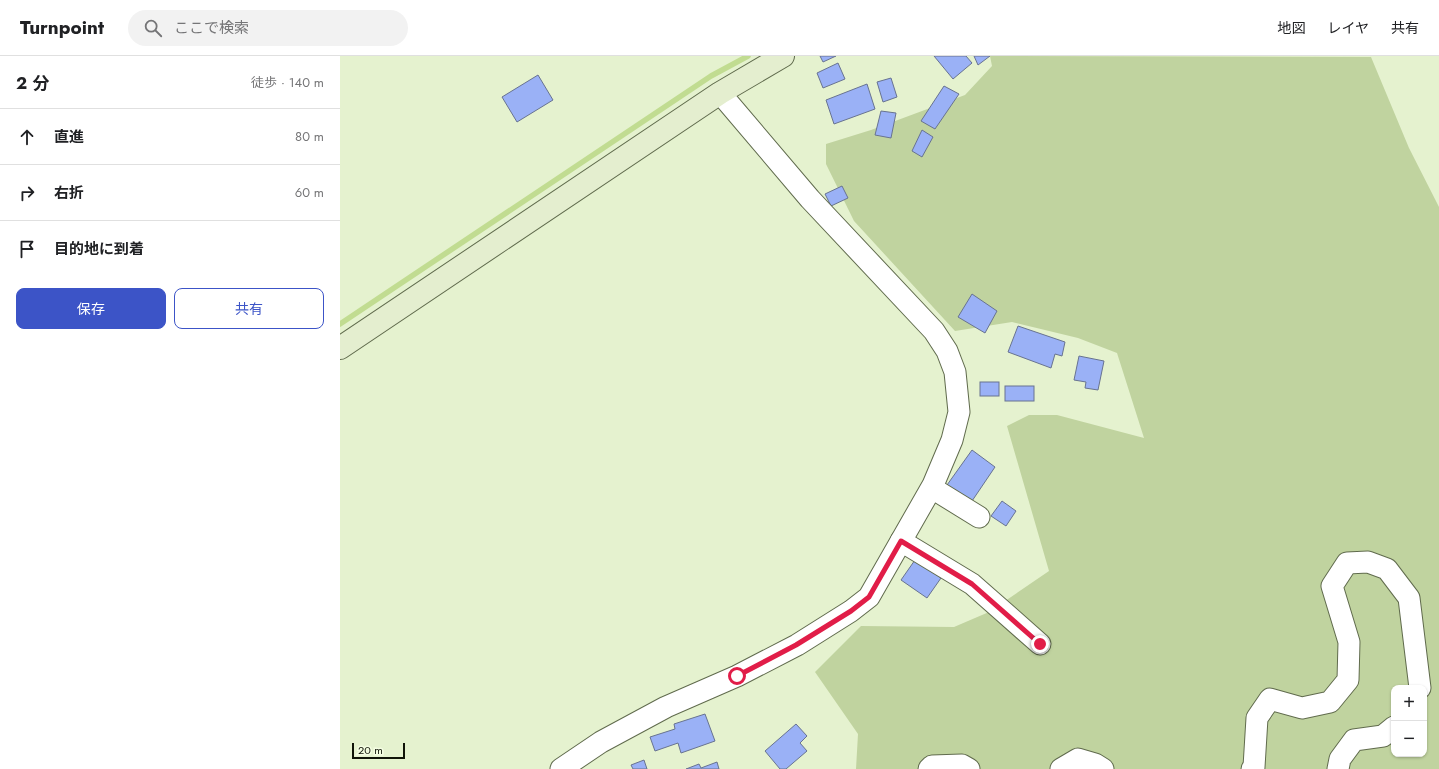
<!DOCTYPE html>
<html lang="ja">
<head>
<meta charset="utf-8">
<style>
  :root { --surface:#fff; --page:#f2f2f2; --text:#202124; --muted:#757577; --line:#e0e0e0; --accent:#3c54c7 }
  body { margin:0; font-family:Jost,"Noto Sans JP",sans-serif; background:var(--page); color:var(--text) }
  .controls { position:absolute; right:12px; bottom:12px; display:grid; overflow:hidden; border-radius:8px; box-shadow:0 1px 3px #0004 }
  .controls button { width:36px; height:36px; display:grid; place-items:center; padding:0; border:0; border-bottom:1px solid var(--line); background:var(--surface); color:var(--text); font:20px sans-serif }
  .scale { position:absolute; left:12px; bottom:10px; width:53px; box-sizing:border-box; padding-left:4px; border:2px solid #101408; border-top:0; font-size:11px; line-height:14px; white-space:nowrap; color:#101408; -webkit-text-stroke:3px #f4fee2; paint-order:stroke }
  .stop { position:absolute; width:12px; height:12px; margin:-9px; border:3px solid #e11d48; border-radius:50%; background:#fff }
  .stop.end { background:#e11d48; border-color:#fff; box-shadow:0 1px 4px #0008 }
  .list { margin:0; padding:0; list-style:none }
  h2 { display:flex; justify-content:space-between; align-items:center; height:52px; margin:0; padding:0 16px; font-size:17px }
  h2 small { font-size:13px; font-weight:400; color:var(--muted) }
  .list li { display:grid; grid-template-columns:26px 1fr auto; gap:12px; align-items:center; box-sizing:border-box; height:56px; padding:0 16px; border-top:1px solid var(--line) }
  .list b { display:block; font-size:15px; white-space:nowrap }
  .list em { font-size:13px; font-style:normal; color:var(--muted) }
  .actions { display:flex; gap:8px; padding:12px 16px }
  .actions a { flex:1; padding:9px 0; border:1px solid var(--accent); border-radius:8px; text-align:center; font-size:14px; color:var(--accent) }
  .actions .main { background:var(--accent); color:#fff }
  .icon { flex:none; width:22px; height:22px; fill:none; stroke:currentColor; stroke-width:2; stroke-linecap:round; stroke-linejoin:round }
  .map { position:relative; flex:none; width:1099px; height:713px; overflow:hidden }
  header { display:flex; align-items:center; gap:24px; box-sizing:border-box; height:56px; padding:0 20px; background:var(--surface); border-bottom:1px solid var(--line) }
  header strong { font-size:19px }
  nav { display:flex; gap:22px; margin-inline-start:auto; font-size:14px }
  .search { width:280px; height:36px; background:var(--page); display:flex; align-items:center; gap:10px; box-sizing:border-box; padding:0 14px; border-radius:22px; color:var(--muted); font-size:15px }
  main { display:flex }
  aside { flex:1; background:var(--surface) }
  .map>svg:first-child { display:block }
</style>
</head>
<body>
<header>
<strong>Turnpoint</strong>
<div class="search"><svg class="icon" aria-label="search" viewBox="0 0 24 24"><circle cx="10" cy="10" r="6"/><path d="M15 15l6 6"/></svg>ここで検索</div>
<nav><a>地図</a><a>レイヤ</a><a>共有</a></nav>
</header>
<main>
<aside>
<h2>2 分<small>徒歩 · 140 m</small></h2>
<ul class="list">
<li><svg class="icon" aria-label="ahead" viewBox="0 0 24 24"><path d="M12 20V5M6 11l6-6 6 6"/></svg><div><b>直進</b></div><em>80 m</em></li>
<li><svg class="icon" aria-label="right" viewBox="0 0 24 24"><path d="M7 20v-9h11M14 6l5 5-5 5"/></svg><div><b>右折</b></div><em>60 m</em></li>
<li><svg class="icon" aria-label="arrive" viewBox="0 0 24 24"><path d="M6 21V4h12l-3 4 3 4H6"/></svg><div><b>目的地に到着</b></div></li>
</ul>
<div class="actions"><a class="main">保存</a><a>共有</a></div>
</aside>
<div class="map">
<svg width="1099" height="713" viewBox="0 0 1099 713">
  <rect width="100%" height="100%" fill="#e5f2cf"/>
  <path fill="#c0d39f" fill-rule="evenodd" d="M650,0L1031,1L1069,92L1099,151V713H516L518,678L475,616L521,570L614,571L649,556L709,515L667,370L689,359H717L804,382L777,297L738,282L672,266L615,275L514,165L486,108V88L531,74L625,39L652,10ZM1054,632H1084V698H1054Z"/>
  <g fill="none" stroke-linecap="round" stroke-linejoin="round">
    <polyline stroke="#c1dc91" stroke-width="5.5" points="0,268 371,20 408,0"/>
  </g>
  <g fill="#9ab1f6" stroke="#687390">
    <polygon points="480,0 496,0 483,6"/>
    <polygon points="594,0 626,0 632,7 613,23"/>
    <polygon points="634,0 650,0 638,9"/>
    <polygon points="498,7 505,23 483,32 477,17"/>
    <polygon points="198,19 213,44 177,66 162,41"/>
    <polygon points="551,22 557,41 543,46 537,26"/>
    <polygon points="527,28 535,53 494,68 486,44"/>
    <polygon points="604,30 619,38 595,73 581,65"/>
    <polygon points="541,55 556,57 551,82 535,79"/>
    <polygon points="582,74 593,81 582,101 572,95"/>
    <polygon points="502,130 508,142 491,150 485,138"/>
    <polygon points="632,238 657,255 645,277 618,261"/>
    <polygon points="678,270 725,286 722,300 715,298 711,312 668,296"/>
    <polygon points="739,300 764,305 758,334 745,332 746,326 734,324"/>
    <rect x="640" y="326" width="19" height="14"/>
    <rect x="665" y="330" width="29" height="15"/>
    <polygon points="632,394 655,411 632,445 607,429"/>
    <polygon points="662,445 676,455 666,470 651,460"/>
    <polygon points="575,504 601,522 587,542 561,524"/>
    <polygon points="365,658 375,685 341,697 338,687 315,695 310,681 335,673 334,668"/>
    <polygon points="456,668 467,680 460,687 467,695 446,713 440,713 425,695"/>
    <polygon points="304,704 307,713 293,713 291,709"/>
    <polygon points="377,706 379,713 346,713 359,708 361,712"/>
  </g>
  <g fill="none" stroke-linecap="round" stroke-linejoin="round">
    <defs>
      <g id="street">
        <polyline points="592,432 639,461"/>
        <polyline points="561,485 632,528 700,588"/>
        <polyline points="221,713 261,686 326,651 397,620 457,589 511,555 529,541 593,429 612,384 619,356 615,316 607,295 594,275 470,143 380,37"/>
        <polyline points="589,713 592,710 622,709 629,713"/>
        <polyline points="721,713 738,703 755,708 763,713"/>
        <polyline points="912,713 914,711 917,662 930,643 962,652 990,646 1008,624 1009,586 992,530 1007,507 1028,506 1047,513 1069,542 1080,632"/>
        <polyline points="998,713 1000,703 1014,684 1043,680 1054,671"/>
      </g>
      <polyline id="secondary" points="0,292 380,37 443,0"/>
    </defs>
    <use href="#street" stroke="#606b4d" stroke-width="23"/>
    <use href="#secondary" stroke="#606b4d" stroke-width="24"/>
    <use href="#street" stroke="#fff" stroke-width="21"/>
    <use href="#secondary" stroke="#e4eecf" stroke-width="22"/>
  </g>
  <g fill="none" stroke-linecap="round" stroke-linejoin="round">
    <polyline stroke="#e11d48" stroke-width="5" points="397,620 456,589 511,555 529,541 561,485 632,528 700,588"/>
  </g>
</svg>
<div class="controls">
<button>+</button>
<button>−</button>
</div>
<div class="scale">20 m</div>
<div class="stop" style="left:397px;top:620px"></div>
<div class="stop end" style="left:700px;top:588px"></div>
</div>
</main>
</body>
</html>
